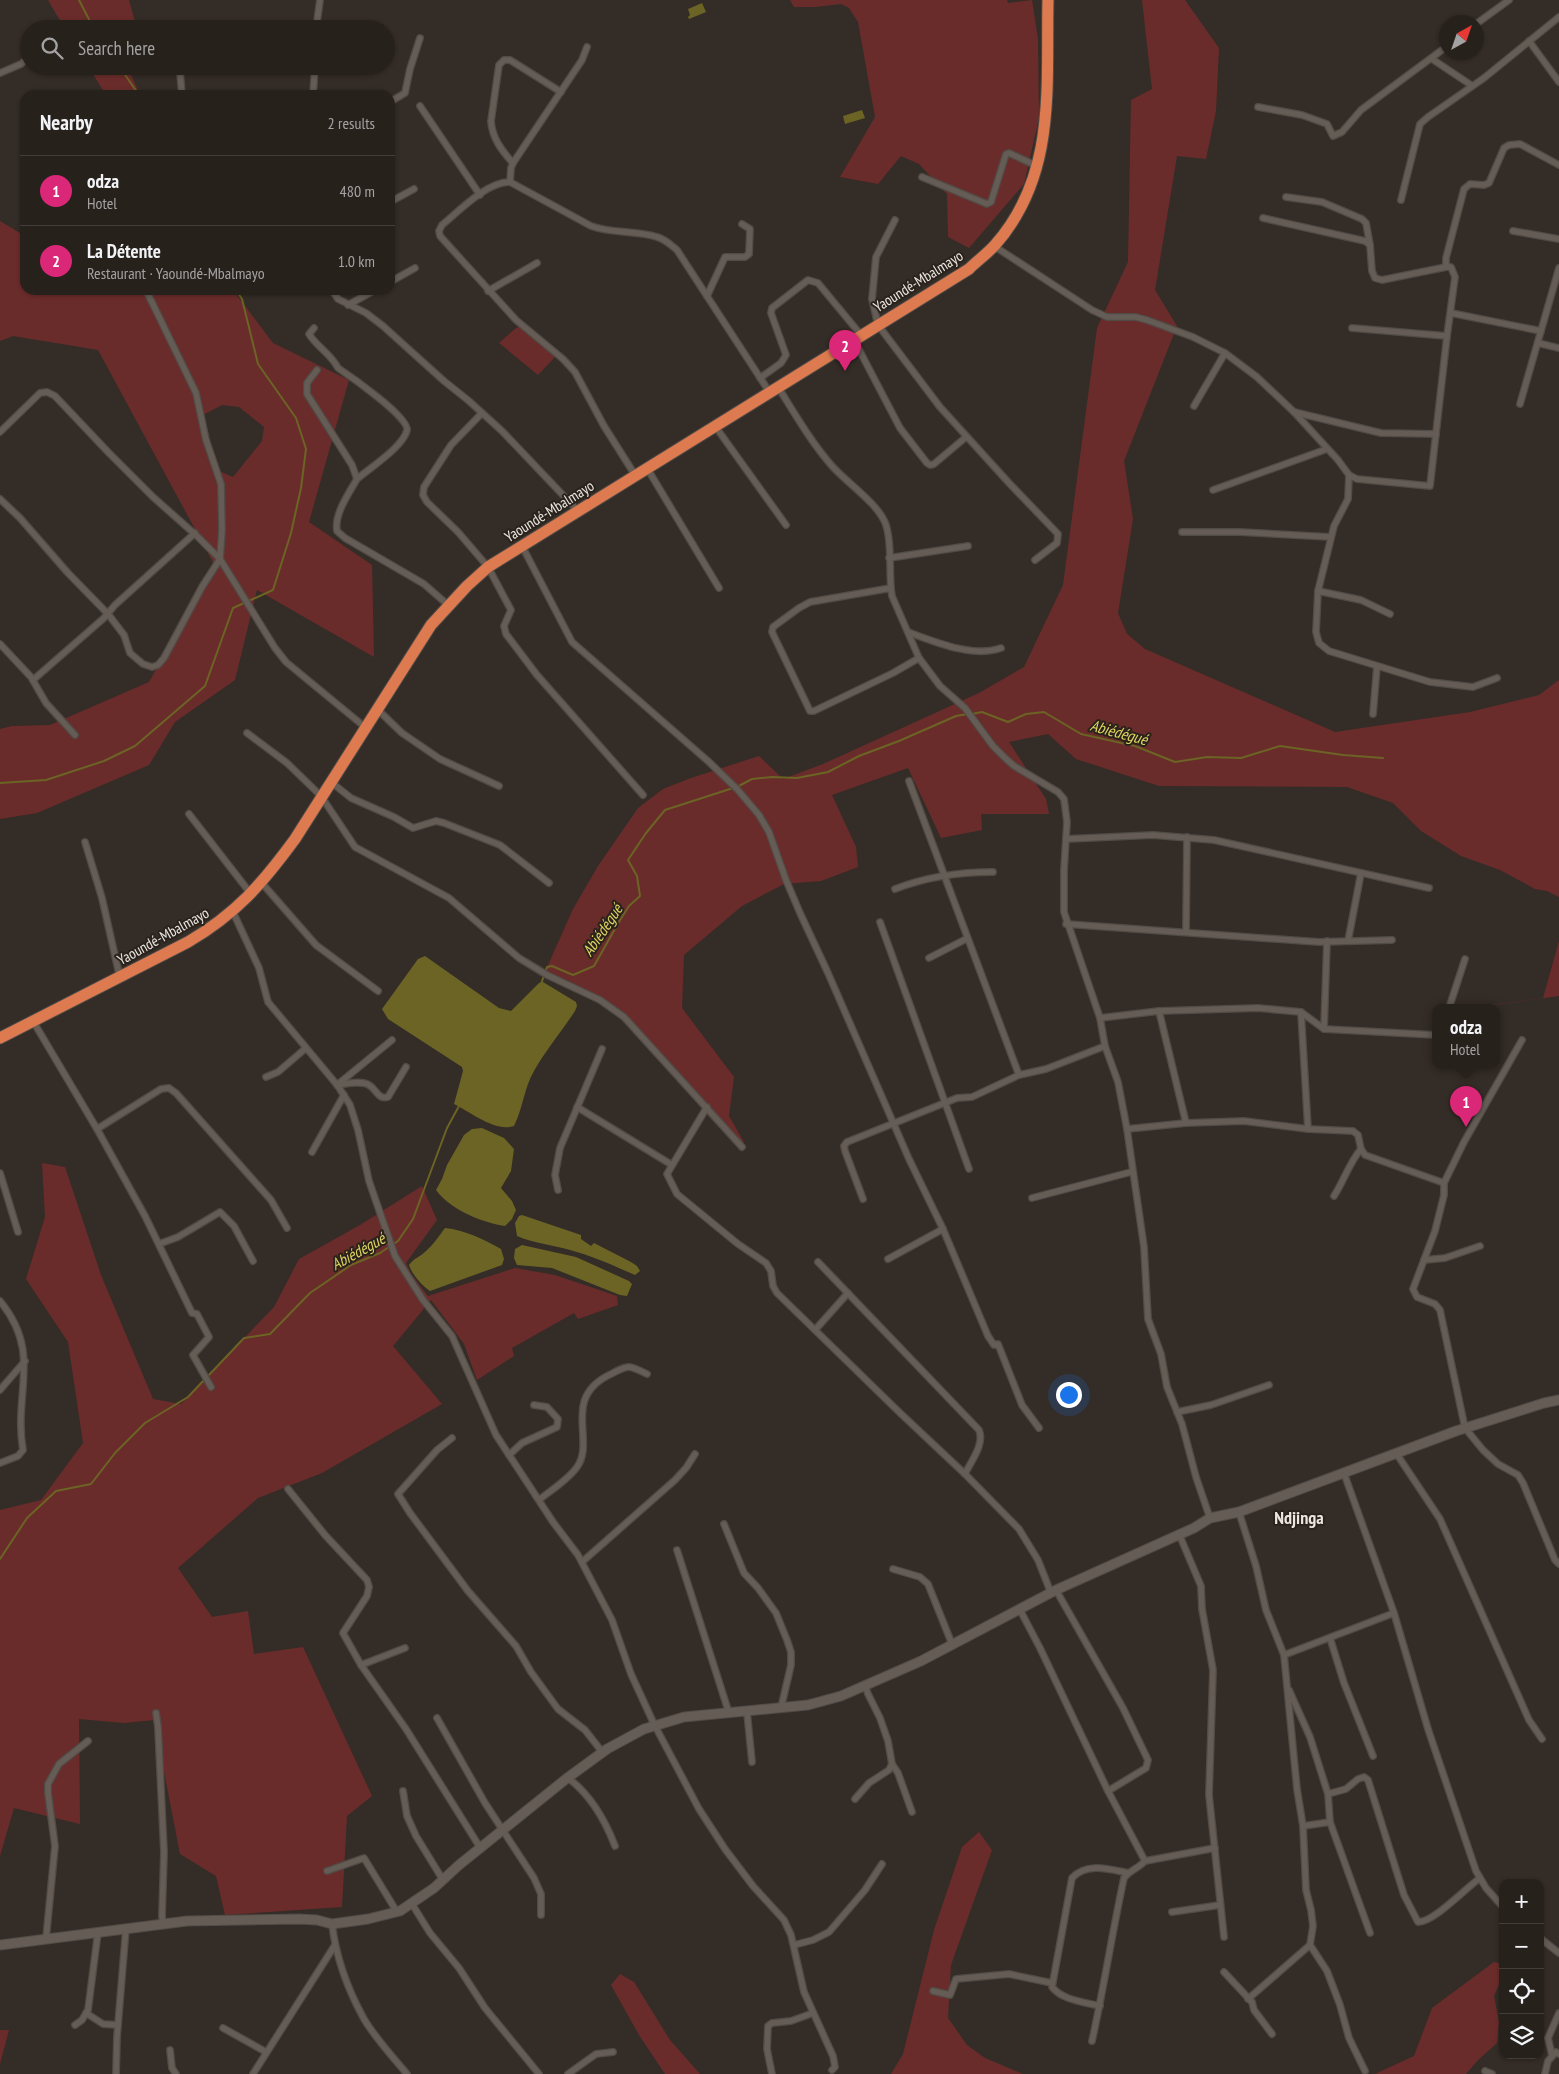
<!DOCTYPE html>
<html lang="en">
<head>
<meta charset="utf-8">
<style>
  :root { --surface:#27211c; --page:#332e29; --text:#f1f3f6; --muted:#a4a3a3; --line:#433e3b; --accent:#db2777 }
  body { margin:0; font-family:"PT Sans Narrow",sans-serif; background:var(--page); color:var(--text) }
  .controls { position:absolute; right:15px; bottom:15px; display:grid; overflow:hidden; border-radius:10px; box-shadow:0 1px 4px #0004 }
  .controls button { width:45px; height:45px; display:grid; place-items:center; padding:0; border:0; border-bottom:1px solid var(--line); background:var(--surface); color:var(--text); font:25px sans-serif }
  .compass { position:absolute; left:1439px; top:15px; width:45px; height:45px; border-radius:50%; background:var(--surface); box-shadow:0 1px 4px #0004; rotate:40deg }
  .you { position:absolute; left:1068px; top:1394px; width:18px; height:18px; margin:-12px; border:4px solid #fff; border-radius:50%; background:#1a73e8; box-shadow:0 0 0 8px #1a73e833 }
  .badge { display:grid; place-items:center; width:32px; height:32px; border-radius:50%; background:var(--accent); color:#fff; font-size:16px; font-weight:700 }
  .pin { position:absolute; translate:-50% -41px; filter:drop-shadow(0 1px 2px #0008) }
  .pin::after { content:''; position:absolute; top:26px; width:18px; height:15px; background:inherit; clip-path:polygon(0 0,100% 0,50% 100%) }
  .popup { position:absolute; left:1432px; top:1004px; width:68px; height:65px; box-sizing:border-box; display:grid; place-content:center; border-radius:10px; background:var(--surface); filter:drop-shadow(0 1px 4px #0005); font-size:16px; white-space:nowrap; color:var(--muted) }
  .popup b { font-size:19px; color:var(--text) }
  .popup::after { content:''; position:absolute; left:50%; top:100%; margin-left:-10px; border:10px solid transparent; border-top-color:var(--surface) }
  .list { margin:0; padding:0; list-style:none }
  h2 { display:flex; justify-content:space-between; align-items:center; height:65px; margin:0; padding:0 20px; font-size:21px }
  h2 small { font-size:16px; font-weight:400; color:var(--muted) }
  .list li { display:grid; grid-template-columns:32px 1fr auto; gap:15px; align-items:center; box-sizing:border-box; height:70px; padding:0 20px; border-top:1px solid var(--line) }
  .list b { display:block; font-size:19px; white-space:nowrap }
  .list p { margin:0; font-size:16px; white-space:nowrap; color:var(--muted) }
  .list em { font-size:16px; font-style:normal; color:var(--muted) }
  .icon { flex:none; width:28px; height:28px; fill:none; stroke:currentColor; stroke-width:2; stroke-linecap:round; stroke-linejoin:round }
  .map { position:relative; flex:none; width:1559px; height:2074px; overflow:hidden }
  .search { position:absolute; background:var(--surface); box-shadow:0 1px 4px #0004; left:20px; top:20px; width:375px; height:55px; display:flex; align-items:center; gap:12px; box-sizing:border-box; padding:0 18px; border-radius:28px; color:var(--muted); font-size:19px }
  .panel { position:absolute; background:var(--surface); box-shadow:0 1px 4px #0004; left:20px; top:90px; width:375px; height:205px; border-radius:15px }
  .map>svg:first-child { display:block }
</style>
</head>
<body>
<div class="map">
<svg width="1559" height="2074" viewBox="0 0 1559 2074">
  <rect width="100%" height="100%" fill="#342c26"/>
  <g fill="#6a2c2b" fill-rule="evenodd">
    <polygon points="48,0 129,0 137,29 65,29"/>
    <polygon points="790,0 1007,0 1008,3 1032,0 1038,39 1039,118 1024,184 969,248 948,237 947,194 919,164 901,156 878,184 840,177 875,117 858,22 849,8 841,4 815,7 794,7"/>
    <polygon points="1142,0 1185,0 1219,48 1216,111 1206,159 1177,156 1155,290 1177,326 1124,461 1133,519 1118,613 1127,634 1145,649 1335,732 1470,712 1539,695 1559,680 1559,897 1547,891 1535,889 1500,870 1461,856 1421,831 1393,803 1347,787 1159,786 1076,759 1048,734 1009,742 1046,799 1049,814 981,814 982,830 941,838 908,768 832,795 856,847 858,867 821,881 784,884 742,906 684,955 682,1008 734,1077 729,1116 744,1142 740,1145 624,1017 600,1000 544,974 573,909 598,866 638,808 663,789 691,778 759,756 783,779 823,764 979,693 1024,667 1063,585 1097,328 1128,262 1131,100 1152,89"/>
    <polygon points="88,66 129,66 128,68 140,95 106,95"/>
    <path d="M0,221L25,236V290H233L273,343L349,380L309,522L372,565L374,657L257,590L235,680L175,722L149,765L37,813L0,819V729L12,726L50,725L149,682L215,566L98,350L13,336L0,341ZM222,405L239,407L264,427L262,441L233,477L212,468L199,417Z"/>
    <polygon points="521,326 556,356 538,375 499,343 516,328"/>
    <polygon points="1559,941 1559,996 1471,1008 1467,1008 1543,998"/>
    <polygon points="42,1163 65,1167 101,1275 153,1399 181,1404 274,1307 299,1259 360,1225 422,1186 437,1220 406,1263 411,1274 428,1296 515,1268 555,1275 617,1296 618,1305 578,1319 574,1313 512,1348 514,1356 477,1380 464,1344 431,1300 393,1346 442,1404 322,1473 258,1498 178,1568 212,1617 248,1611 254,1654 303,1647 372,1796 347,1816 342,1907 225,1915 216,1876 180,1854 154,1720 124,1723 79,1719 80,1824 14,1808 0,1856 0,1510 41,1500 83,1443 68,1342 26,1279 45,1217"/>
    <polygon points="979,1832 992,1850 951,1965 948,2018 967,2045 985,2058 1023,2074 891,2074 903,2054 934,1930 962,1847"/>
    <polygon points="1494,1962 1503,1964 1503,1975 1494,1996 1499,2022 1497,2043 1478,2060 1466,2074 1375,2074 1414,2056 1432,2008"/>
    <polygon points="620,1974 634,1982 670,2040 700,2074 665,2074 639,2035 611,1985"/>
    <polygon points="0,2030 9,2030 0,2064"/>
  </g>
  <g fill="#6b6424">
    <polygon points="702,3 706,12 689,19 688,17 690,15 688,9"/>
    <polygon points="862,110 865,118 845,124 843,116"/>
    <path d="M425,956L499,1008L511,1011L539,983L543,982L576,1002L577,1006L575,1011C562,1031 546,1050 534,1071C524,1088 523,1108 514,1126C495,1132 472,1113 454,1104L463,1071L462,1067L388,1019L382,1009L418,959Z"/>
    <path d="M482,1128L504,1138L514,1149L511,1171L501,1188L512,1201L516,1210L512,1219L505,1226C481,1222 451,1210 436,1190L442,1179L447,1165L464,1135L472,1129Z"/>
    <path d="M522,1215L581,1235V1239L591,1246L594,1243L631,1262L637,1266L640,1271L635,1275C614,1266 593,1256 570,1250C553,1245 533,1243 517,1236L515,1223L519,1216Z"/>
    <path d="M445,1228C465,1230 483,1239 501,1249L504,1259L502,1265L430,1291C421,1285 412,1274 409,1265C414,1258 420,1257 426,1251C433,1245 439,1236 445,1228Z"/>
    <polygon points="522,1245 576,1257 629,1281 632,1284 627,1296 620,1295 552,1268 517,1265 514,1258 515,1249"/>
  </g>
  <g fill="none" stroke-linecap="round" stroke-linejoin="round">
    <g stroke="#6b6424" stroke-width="2">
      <polyline points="79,0 94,29"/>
      <polyline points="119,66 139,95"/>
      <polyline points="972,714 982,712 1008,722 1026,714 1044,712 1081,734 1135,746 1175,762 1207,757 1241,758 1280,746 1343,755 1383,758"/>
      <polyline points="0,783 46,780 104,761 135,746 205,686 233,608 273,590 291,533 301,488 306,449 296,418 258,364 242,299 236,290"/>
      <polyline points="737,787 752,779 772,777 797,778 828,772 859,756 899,741 956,716 968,714"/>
      <polyline points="541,984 547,967 552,966 573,975 594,966 620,920 629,906 640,896 637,876 628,860 646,833 665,810 733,788"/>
      <polyline points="208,1376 244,1338 270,1334 310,1293 351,1265 380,1253 398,1241 413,1219 447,1128 459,1106"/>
      <polyline points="0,1559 27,1518 56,1491 91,1484 115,1453 145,1423 188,1397 204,1380"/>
    </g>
    <defs>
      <g id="street">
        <polyline points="1476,24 1509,0"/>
        <polyline points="316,29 320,0"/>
        <polyline points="1529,41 1559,82"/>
        <polyline points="1432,59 1471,85"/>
        <polyline points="180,72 182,95"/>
        <polyline points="0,73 21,64 29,57"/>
        <polyline points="313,95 315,66"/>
        <polyline points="390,102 405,93 410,69 420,38"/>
        <polyline points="420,106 480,195"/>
        <polyline points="1258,107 1302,115 1327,124 1333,136 1342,132 1361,110 1446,47"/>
        <path d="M513,163C502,151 492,138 491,121L499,65L504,60H510L561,92"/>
        <polyline points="922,177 987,204 991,202 1006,154 1009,153 1037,166"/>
        <polyline points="510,182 511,168 513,163 582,60 587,47"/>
        <polyline points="1286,197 1322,202 1362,219 1366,223 1370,245"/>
        <polyline points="1401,200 1420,124 1428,117 1484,78 1559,17"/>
        <polyline points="390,202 414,189"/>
        <polyline points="895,220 876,257 872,299 878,325 940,407 1009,483 1058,534 1057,543 1035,560"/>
        <polyline points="1513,231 1559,239"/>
        <polyline points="994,246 1092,310 1107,317 1136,317 1147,320 1193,337 1225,353 1257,377 1294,412 1338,460 1349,475 1357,479 1430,486 1447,336 1455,277 1451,267 1446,267 1382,280 1375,278 1372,271 1370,245 1365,241 1263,218"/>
        <polyline points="1446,267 1446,258 1464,189 1470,184 1484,185 1489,183 1504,148 1509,145 1520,144 1559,165"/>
        <polyline points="390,282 415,268"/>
        <polyline points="332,290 338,299 366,313 383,326 444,381 469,401 502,431 578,511"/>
        <polyline points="488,291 537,263"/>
        <polyline points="707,296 725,257 745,257 749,254 750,229 742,224"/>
        <polyline points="348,305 375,290"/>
        <polyline points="1451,313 1541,331"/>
        <path d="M314,328L309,334C317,347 331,354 338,368C350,376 409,417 407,430C404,446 370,468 357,479"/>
        <polyline points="1352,328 1447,336"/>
        <polyline points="854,340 900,428 927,463 930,465 934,464 966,437"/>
        <polyline points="1538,343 1559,348"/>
        <path d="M317,370L307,383V394L352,465L357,479C349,493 334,514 337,531L345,538L424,584L448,605"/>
        <polyline points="760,378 781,363 786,355 771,313 772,308 808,280 818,283 861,335"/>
        <path d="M778,387C795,414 811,442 832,466C847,483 879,504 886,525C893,547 888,573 892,596L919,658L893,673L814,711H810L772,632L773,627L799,608L810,602L891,588"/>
        <polyline points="1520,404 1559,268"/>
        <polyline points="1194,406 1225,353"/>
        <polyline points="1294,412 1381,433 1436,434"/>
        <polyline points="482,413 451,445 424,487 423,495 427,502 458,532 488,567 511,610 504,626 506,634 537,675 643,795"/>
        <polyline points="715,426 786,525"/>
        <polyline points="0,432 40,393 47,392 55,396 108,452 153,497 197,536 220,559 275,648 286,662 366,728"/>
        <polyline points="647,468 719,588"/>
        <path d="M635,475L604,426L575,372L563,359L516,320L440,236L439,231L442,225C459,211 488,181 510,182L591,226C613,234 636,230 657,237C665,239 671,245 677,250L770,393"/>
        <polyline points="1349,475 1348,499 1334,526 1318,591 1316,632 1319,643 1329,651 1430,682 1473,687 1497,678"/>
        <polyline points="1213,490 1327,449"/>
        <polyline points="0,499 20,518 68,573 108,614 124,635 130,653 143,664 152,667 158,665 164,658 202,587 220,559 222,530 221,484 206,440 196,393 146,290"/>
        <polyline points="1182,532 1240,532 1331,537"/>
        <polyline points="522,546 572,642 709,762 737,789 759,815 769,832 786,880 800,913 828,973 909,1159 943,1229 988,1336 994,1345 998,1344 1022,1405 1039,1428"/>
        <polyline points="889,558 968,546"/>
        <polyline points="1318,591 1361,600 1390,614"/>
        <path d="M908,632C935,642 973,658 1001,648"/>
        <polyline points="0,644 31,677 46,703 75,735"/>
        <polyline points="919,658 940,686 965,708 993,746 1004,757 1014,766 1058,792 1064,799 1067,822 1064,870 1064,912 1100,1018 1105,1046 1118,1082 1127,1129 1144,1247 1148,1319 1161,1354 1167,1387 1182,1424 1196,1477 1210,1518"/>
        <polyline points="33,680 104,618 115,605 195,533"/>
        <polyline points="377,709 402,733 440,759 499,786"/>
        <polyline points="1373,714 1377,666"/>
        <polyline points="247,733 287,763 321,796 355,847 449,898 519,958 547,975 600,1000 624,1017 742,1147"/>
        <polyline points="909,781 1019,1075 1046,1069 1105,1046"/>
        <polyline points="331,782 351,798 394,817 413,828 436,821 444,823 500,845 549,883"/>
        <polyline points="189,814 251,894"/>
        <polyline points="1066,839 1153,835 1214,840 1429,888"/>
        <polyline points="85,842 102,898 120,978"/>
        <polyline points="261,882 316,945 378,991"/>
        <path d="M895,889C926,877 959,872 993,872"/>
        <polyline points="233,912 259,968 268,1002 338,1086 350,1105 358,1130 369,1181 395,1256 423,1300 452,1336 496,1435 553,1522 578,1555 612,1620 631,1674 654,1724 699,1809 725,1849 753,1886 784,1920 791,1935 804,1992 833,2056 835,2067 832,2070"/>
        <polyline points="880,922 969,1169"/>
        <polyline points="1066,924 1319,942 1392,940"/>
        <polyline points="1186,932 1187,837"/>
        <polyline points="1348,941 1361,873"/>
        <polyline points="929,958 966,939"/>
        <polyline points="1449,1008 1465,959"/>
        <polyline points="1159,1011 1186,1123"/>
        <polyline points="1301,1012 1308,1129"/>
        <polyline points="1100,1018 1159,1011 1258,1008 1301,1012 1324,1029 1436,1035"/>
        <polyline points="33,1021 97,1129 145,1216 192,1313 197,1314 209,1337 193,1355 211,1387"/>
        <polyline points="1324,1029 1327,941"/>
        <polyline points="1522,1040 1464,1142 1444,1183 1444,1195 1435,1231 1413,1289 1417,1297 1435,1304 1440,1310 1465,1428 1483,1450 1498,1464 1518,1475 1523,1483 1555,1560 1559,1564"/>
        <polyline points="266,1077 278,1072 306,1048"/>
        <path d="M337,1085C346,1084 361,1080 369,1085C377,1090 378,1100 388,1097L406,1067"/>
        <polyline points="337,1085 392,1040"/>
        <polyline points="577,1107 672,1165"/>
        <polyline points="707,1107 667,1174 677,1194 738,1244 766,1263 771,1271 773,1286 777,1293 898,1411 965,1474 1019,1529 1038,1560 1051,1593"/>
        <polyline points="97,1129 161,1089 169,1088 176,1093 271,1200 287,1228"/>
        <polyline points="1127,1129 1186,1123 1244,1121 1308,1129 1353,1131 1358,1135 1361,1149 1365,1155 1444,1183"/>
        <polyline points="312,1152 344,1095"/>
        <polyline points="0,1173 18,1232"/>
        <polyline points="558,1190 555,1175 560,1148 602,1049"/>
        <path d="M1334,1196C1344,1181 1349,1163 1361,1149"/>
        <polyline points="1032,1198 1131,1172"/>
        <polyline points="863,1199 845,1151 844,1146 847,1142 957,1098 972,1097 1019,1075"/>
        <polyline points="159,1244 178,1237 220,1212 234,1226 253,1261"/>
        <polyline points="888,1259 943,1229"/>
        <polyline points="1424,1260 1445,1258 1480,1246"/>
        <path d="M818,1262L979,1430C985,1444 971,1461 965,1474"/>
        <path d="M0,1301C43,1353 13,1393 23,1450L18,1456L0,1463"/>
        <polyline points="815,1330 848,1293"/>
        <polyline points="0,1390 25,1361"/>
        <polyline points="1177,1412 1211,1405 1269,1385"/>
        <polyline points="452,1438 437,1450 398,1494 410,1513 468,1591 516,1646 531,1672 558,1709 585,1730 603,1753"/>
        <polyline points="1396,1453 1440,1519 1529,1720 1542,1739"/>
        <polyline points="509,1455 522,1443 557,1427 558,1419 547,1407 534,1405"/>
        <polyline points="1341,1473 1345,1476 1394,1613 1428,1729 1476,1871 1486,1888 1503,1907"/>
        <polyline points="288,1489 325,1535 367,1580 369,1587 367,1596 343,1633 361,1665 406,1729 481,1849"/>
        <path d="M539,1500C551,1490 568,1480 577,1467C596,1441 561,1399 609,1375C629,1365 627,1364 647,1374"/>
        <polyline points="1239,1512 1256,1566 1266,1610 1284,1655 1297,1789 1303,1826 1306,1890 1311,1910 1313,1926 1310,1945 1248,1999"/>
        <polyline points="724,1524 744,1573 758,1588 776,1613 787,1640 791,1652 791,1665 781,1708"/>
        <polyline points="1179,1534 1201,1586 1202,1609 1213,1670 1209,1795 1224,1937"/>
        <polyline points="677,1550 729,1713"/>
        <polyline points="582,1562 675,1480 686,1468 695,1454"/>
        <polyline points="893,1569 920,1577 928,1584 952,1644"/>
        <polyline points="1056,1590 1123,1708 1148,1760 1146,1768 1108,1791"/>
        <path d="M1019,1608L1040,1648L1108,1791L1145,1861C1139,1868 1130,1870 1124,1878C1112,1933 1104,1987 1092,2041"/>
        <polyline points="1330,1638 1344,1683 1373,1756"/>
        <polyline points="1284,1655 1394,1613"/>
        <polyline points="361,1665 405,1648"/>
        <polyline points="865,1685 868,1694 880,1718 888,1741 892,1764 898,1773 912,1812"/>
        <polyline points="1289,1690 1310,1737 1328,1794 1330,1822 1370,1933"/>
        <polyline points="747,1712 752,1762"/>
        <polyline points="156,1713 158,1727 164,1852 162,1916 163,1924"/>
        <polyline points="437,1718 485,1803 534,1878 541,1894 541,1915"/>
        <path d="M568,1778C591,1795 605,1820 615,1846"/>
        <polyline points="403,1791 407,1816 416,1836 443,1880"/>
        <path d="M1328,1794L1346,1789L1358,1779L1364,1777L1368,1780L1404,1895L1418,1922C1433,1923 1467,1887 1480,1878"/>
        <polyline points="855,1799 869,1783 889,1770 892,1764"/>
        <polyline points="1303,1826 1330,1822"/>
        <polyline points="1145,1861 1215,1848"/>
        <polyline points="327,1871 364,1858 397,1912"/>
        <polyline points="412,1904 430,1933 459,1968 485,2008 539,2074"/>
        <polyline points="1172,1912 1220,1905"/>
        <path d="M332,1924C336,1957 348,1990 364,2019C376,2039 392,2056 407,2074"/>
        <polyline points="1540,1938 1559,1953"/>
        <polyline points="46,1939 55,1846 48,1793 48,1784 59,1764 88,1741"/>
        <polyline points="794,1945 813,1940 829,1932 865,1890 882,1864"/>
        <polyline points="1310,1945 1327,1971 1340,2005 1349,2038 1365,2071"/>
        <polyline points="1224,1972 1252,2002 1254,2010 1272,2034"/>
        <polyline points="933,1991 950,1995 956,1979 1009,1974 1052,1983"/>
        <path d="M1100,2006C1084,2002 1062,2000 1052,1987L1072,1878C1087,1862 1109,1869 1128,1873"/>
        <polyline points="86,2013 103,2024 118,2025"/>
        <polyline points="75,2025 82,2020 88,2010 98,1932"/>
        <polyline points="223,2028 266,2052"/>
        <polyline points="170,2050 172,2068 176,2074"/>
        <polyline points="1552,2055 1548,2038 1559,2013"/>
        <polyline points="1485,2071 1492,2074"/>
        <polyline points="116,2074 117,2037 126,1928"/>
        <polyline points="253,2074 335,1945"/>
        <polyline points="568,2074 596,2054 613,2052"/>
        <polyline points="772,2074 767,2049 768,2026 772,2023 791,2021 813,2013"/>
        <polyline points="1545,2074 1548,2061 1556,2052 1559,2054"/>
      </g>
      <polyline id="secondary" points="0,1945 187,1921 299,1919 317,1920 332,1924 368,1919 400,1911 434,1888 459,1865 566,1779 607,1749 644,1729 684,1717 808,1705 841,1696 921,1661 1056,1590 1194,1528 1210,1518 1239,1512 1456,1431 1544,1403 1559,1400"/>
      <path id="highway" d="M0,1038L188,942C236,914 262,884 295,839L431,625L467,586L488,567L969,269C977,261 987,254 995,245C1057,175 1046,87 1048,0"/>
    </defs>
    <use href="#street" stroke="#514b46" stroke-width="8"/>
    <use href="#secondary" stroke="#514b46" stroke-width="11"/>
    <use href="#highway" stroke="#514b46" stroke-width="13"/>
    <use href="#street" stroke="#645c55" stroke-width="5.5"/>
    <use href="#secondary" stroke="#645c55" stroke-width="9"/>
    <use href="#highway" stroke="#de7a50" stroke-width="11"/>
  </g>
  <g text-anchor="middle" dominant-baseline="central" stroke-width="4" stroke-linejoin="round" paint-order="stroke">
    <g font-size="15" fill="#ebe6e1" stroke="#2a231c">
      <text transform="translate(918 281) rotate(-32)">Yaoundé-Mbalmayo</text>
      <text transform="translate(549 511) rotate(-32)">Yaoundé-Mbalmayo</text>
      <text transform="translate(163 936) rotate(-29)">Yaoundé-Mbalmayo</text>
    </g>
    <g font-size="16" font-style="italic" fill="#dfd461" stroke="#2a231c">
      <text transform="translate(1119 732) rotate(15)">Abiédégué</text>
      <text transform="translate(602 930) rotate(-56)">Abiédégué</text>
      <text transform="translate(358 1251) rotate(-29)">Abiédégué</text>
    </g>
    <g font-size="18" font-weight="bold" fill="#ebe6e1" stroke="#2a231c">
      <text x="1299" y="1517">Ndjinga</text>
    </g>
  </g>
</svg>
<div class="controls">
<button>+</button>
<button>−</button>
<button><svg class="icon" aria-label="locate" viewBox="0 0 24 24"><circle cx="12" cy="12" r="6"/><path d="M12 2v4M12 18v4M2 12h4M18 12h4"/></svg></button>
<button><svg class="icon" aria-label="layers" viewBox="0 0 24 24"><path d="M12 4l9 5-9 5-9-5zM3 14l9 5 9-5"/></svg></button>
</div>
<svg class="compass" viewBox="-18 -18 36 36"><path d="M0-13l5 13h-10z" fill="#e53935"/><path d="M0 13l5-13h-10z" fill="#a4a3a3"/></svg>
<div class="you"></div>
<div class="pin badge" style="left:1466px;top:1127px">1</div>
<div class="popup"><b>odza</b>Hotel</div>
<div class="pin badge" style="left:845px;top:371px">2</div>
<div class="search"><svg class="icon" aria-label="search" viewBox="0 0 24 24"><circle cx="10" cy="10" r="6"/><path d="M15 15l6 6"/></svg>Search here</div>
<section class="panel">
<h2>Nearby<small>2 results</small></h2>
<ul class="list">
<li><span class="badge">1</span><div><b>odza</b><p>Hotel</p></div><em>480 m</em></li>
<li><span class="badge">2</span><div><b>La Détente</b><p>Restaurant · Yaoundé-Mbalmayo</p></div><em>1.0 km</em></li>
</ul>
</section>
</div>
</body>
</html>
